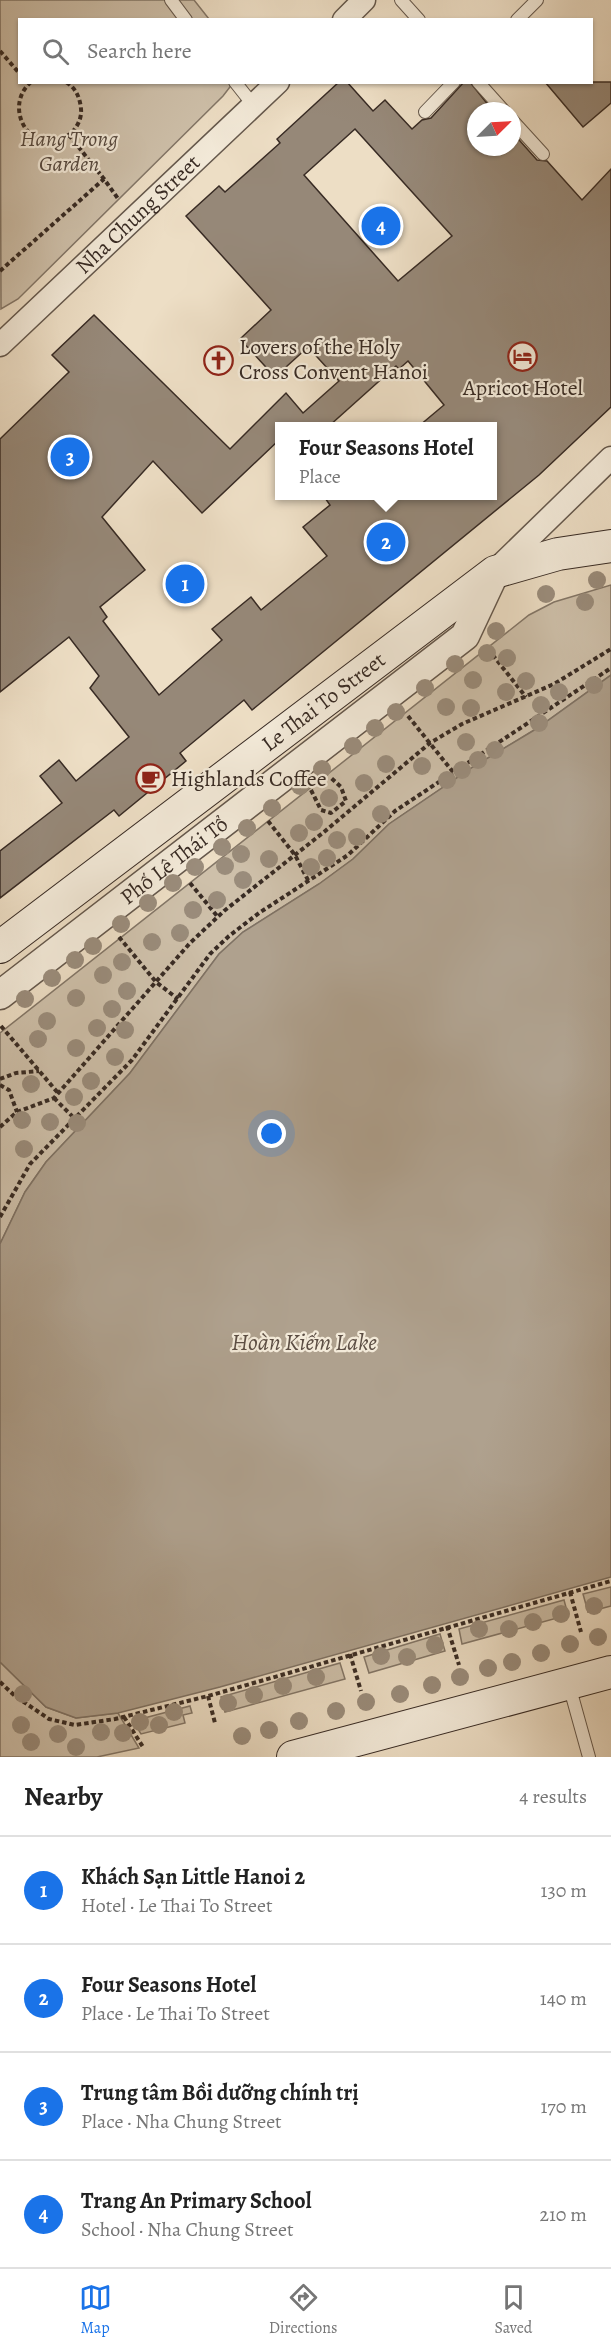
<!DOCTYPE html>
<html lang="en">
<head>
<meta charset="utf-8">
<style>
  :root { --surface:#fff; --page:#f6f6f6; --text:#222; --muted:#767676; --line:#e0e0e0; --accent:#1a73e8 }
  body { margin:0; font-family:Alegreya,serif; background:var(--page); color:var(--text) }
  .compass { position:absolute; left:467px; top:102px; width:54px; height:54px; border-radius:50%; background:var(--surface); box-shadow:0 2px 4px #0004; rotate:66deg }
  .you { position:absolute; left:272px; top:1134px; width:21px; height:21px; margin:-15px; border:4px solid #fff; border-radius:50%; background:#1a73e8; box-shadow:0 0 0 9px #1a73e833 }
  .badge { display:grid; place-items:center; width:39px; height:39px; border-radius:50%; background:var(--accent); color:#fff; font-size:20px; font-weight:700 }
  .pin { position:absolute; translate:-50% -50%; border:3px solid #fff; box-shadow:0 2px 6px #0006 }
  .popup { position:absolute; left:275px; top:422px; width:222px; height:78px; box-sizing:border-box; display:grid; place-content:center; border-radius:0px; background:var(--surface); filter:drop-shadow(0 2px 4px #0005); font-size:20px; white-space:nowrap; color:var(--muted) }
  .popup b { font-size:22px; color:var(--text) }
  .popup::after { content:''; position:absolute; left:50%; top:100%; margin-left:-12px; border:12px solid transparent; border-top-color:var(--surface) }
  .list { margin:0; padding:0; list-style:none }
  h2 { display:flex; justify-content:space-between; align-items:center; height:78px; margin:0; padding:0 24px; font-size:26px }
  h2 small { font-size:20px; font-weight:400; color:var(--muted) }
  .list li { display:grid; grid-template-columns:39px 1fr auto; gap:18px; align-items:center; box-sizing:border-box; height:108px; padding:0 24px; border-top:2px solid var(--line) }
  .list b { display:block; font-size:22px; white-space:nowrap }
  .list p { margin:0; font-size:20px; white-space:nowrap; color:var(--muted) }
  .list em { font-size:20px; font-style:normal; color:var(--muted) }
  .icon { flex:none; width:33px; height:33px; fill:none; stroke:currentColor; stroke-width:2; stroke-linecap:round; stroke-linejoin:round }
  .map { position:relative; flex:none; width:611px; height:1757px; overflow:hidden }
  .search { position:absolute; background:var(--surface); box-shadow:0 2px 4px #0004; left:18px; right:18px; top:18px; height:66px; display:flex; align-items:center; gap:15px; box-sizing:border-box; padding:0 21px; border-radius:0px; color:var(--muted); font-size:22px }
  .sheet { height:510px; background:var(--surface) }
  nav { display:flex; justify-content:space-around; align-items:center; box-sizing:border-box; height:84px; border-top:2px solid var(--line); background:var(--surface); font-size:16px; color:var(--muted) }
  nav a { display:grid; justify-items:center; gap:3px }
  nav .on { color:var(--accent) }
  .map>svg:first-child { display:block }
</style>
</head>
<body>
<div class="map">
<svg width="611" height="1757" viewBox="0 0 611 1757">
  <rect width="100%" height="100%" fill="#eddec5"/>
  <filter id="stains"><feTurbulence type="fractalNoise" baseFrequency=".00333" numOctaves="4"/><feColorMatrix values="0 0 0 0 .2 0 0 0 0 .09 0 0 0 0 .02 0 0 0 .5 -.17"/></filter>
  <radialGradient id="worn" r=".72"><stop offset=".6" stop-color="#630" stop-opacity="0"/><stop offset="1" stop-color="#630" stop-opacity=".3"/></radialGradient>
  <g fill="#cec0aa" stroke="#837667" stroke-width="1.5">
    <polygon points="0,0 194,0 209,19 20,20 20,82 233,83 223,96 18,299 1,309"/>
    <polygon points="611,585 611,675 536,729 473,767 389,824 353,859 319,884 243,932 219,954 130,1073 46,1162 25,1192 0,1244 0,1033 529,615 554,602"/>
    <polygon points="611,1587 611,1606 588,1612 583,1594"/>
    <polygon points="564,1600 568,1615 462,1644 459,1629"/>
    <polygon points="440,1634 445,1651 369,1673 364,1657"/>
    <polygon points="0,1662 46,1707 76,1718 118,1713 139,1748 97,1757 0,1757"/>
    <polygon points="340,1663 345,1679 225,1712 221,1697"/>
    <polygon points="190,1706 192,1713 183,1715 185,1723 141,1734 133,1721"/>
  </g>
  <polygon fill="#afa18e" stroke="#7f7264" stroke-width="1.5" points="611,675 611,1577 220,1687 118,1713 76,1718 46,1707 0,1662 0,1244 25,1192 46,1162 130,1073 219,954 243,932 319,884 353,859 389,824 473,767 536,729"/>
  <g fill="#968878" stroke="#382b24" stroke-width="1.5" fill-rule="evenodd">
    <path d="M339,82H347L373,111L385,100L412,129L422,120L431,118L464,82H470L493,111H476V147H512V132L537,160L547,161L582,200L611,169V407L539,475L252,710L244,700L180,753L186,761L119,816L114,810L0,898V851L62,803L40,776L59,760L76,781L129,737L90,688L99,676L69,637L0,692V439L69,372L52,355L94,315L230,449L286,393L303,413L339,381L308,347L275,377L240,339L271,310L186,216L219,186L225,192L280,143L277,139ZM355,129L452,236L398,281L304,175ZM408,361L444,405L419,426H492V495H323L330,505L303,527L327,556L261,610L251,597L212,629L222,640L159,695L103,621L107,617L100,607L145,570L102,517L153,461L202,513L279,440V426H329L396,366L399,369Z"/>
    <polygon points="545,82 611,82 611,103 583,127"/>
  </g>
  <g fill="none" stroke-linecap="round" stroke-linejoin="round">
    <defs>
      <g id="service">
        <polyline points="171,0 186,20"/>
        <polyline points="401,0 419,20"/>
        <polyline points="517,20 537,0"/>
        <polyline points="235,82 254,106"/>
        <polyline points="478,82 504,111"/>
        <polyline points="425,112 454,82"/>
        <polyline points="512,120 543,154"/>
        <polyline points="569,1685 589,1757"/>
      </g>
      <g id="minor">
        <polyline points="344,20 364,0"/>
        <path id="s1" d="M0,345L278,82"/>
        <polyline points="496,570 611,458"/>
      </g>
      <g id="tertiary">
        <path id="s2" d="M0,995L465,636L495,572"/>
      </g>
      <g id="secondary">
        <path id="s3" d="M0,947L495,572L558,554L611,546"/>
        <polyline points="293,1757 611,1672"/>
      </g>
    </defs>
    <use href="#service" stroke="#65584c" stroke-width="14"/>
    <use href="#minor" stroke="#65584c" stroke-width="25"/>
    <use href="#tertiary" stroke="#65584c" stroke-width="31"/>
    <use href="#secondary" stroke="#382b24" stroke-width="34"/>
    <g stroke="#382b24" stroke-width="4" stroke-dasharray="4.5 3" stroke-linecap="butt">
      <polyline points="0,51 20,74"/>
      <path d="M31,82C0,109 35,162 70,134C77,128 82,118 81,109C80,98 76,88 66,82"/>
      <polyline points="69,135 104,179"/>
      <polyline points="0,271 104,179 119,200"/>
      <polyline points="488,649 526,697"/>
      <polyline points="408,716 453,772"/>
      <polyline points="311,790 321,810 331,813 346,801 341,787 330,777"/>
      <polyline points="268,821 295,855 309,882"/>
      <polyline points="190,883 218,917"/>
      <polyline points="119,937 156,982 178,999"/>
      <polyline points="1,1026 58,1093"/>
      <polyline points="0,1079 16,1073 39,1071"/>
      <polyline points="0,1085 9,1090 17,1112"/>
      <polyline points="54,1098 74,1118"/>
      <polyline points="0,1127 17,1112 54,1098 190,943 224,911 324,832 430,743 462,724 554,684 611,649"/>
      <polyline points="0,1217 30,1164 132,1060 210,954 229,936 259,913 348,855 395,811 611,668"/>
      <polyline points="570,1592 581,1632"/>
      <polyline points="447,1626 459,1665"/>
      <polyline points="350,1654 361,1691"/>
      <polyline points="0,1682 15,1696 49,1719 75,1725 115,1719 208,1696 611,1581"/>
      <polyline points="208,1696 215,1723"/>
      <polyline points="124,1717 143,1747"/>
    </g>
    <use href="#service" stroke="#f3ead9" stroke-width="12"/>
    <use href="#minor" stroke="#f3ead9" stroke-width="22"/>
    <use href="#tertiary" stroke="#f3ead9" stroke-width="28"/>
    <use href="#secondary" stroke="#f3ead9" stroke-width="32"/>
  </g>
  <g fill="#9a8c7b">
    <circle cx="597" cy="580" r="9"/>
    <circle cx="546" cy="594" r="9"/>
    <circle cx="585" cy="602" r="9"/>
    <circle cx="496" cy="631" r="9"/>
    <circle cx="487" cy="653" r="9"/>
    <circle cx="507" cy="658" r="9"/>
    <circle cx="455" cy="664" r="9"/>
    <circle cx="473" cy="680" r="9"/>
    <circle cx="526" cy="681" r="9"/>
    <circle cx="594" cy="685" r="9"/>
    <circle cx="425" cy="688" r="9"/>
    <circle cx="506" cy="692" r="9"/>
    <circle cx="559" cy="692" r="9"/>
    <circle cx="541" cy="705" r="9"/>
    <circle cx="446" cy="707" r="9"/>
    <circle cx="471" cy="708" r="9"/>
    <circle cx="396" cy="712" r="9"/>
    <circle cx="539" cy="723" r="9"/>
    <circle cx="375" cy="728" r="9"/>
    <circle cx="466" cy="742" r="9"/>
    <circle cx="353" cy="746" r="9"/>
    <circle cx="495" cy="750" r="9"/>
    <circle cx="478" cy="760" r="9"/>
    <circle cx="386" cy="764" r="9"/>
    <circle cx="422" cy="766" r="9"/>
    <circle cx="322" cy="769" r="9"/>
    <circle cx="462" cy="770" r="9"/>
    <circle cx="447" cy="780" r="9"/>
    <circle cx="364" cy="783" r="9"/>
    <circle cx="300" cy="786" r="9"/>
    <circle cx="329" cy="798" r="9"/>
    <circle cx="272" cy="808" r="9"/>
    <circle cx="381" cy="814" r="9"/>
    <circle cx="314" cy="822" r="9"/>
    <circle cx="247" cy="828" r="9"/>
    <circle cx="299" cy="833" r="9"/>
    <circle cx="357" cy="837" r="9"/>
    <circle cx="337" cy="840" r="9"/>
    <circle cx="222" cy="847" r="9"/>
    <circle cx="241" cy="854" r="9"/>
    <circle cx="327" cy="858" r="9"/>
    <circle cx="269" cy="859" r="9"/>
    <circle cx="225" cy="866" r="9"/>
    <circle cx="195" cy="867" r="9"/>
    <circle cx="311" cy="867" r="9"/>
    <circle cx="243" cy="880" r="9"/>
    <circle cx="173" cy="883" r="9"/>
    <circle cx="217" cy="900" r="9"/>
    <circle cx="148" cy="903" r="9"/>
    <circle cx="193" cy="910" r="9"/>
    <circle cx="121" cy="924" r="9"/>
    <circle cx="180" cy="933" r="9"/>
    <circle cx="152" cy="942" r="9"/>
    <circle cx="93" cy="946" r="9"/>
    <circle cx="75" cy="960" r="9"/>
    <circle cx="122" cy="962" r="9"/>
    <circle cx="103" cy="975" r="9"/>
    <circle cx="52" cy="978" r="9"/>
    <circle cx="127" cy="991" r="9"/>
    <circle cx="76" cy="998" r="9"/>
    <circle cx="25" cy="999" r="9"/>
    <circle cx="112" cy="1009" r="9"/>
    <circle cx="47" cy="1021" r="9"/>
    <circle cx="97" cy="1028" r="9"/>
    <circle cx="125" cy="1030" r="9"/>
    <circle cx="38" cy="1039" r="9"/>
    <circle cx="76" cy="1048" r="9"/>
    <circle cx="115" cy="1057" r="9"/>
    <circle cx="91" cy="1081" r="9"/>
    <circle cx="31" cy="1084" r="9"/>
    <circle cx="74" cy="1097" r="9"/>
    <circle cx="22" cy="1120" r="9"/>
    <circle cx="50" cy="1122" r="9"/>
    <circle cx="77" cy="1123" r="9"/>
    <circle cx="24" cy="1149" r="9"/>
    <circle cx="594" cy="1606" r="9"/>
    <circle cx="561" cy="1614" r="9"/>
    <circle cx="533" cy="1622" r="9"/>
    <circle cx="479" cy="1629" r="9"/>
    <circle cx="509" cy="1629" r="9"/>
    <circle cx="598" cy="1637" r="9"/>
    <circle cx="570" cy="1644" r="9"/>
    <circle cx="435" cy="1645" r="9"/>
    <circle cx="541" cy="1653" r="9"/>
    <circle cx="381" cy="1656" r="9"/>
    <circle cx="407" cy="1657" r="9"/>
    <circle cx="512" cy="1662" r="9"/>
    <circle cx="488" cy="1668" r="9"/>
    <circle cx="316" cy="1677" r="9"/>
    <circle cx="460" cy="1677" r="9"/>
    <circle cx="432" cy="1685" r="9"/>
    <circle cx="283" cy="1686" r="9"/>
    <circle cx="23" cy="1694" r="9"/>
    <circle cx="400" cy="1694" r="9"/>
    <circle cx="254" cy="1695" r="9"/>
    <circle cx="366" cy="1702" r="9"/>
    <circle cx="228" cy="1703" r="9"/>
    <circle cx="336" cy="1711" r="9"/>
    <circle cx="174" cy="1712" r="9"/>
    <circle cx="299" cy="1721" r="9"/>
    <circle cx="140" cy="1722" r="9"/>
    <circle cx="21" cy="1725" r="9"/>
    <circle cx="159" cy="1725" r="9"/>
    <circle cx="269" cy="1730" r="9"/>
    <circle cx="101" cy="1732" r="9"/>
    <circle cx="123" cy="1733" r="9"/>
    <circle cx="58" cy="1734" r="9"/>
    <circle cx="242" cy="1736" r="9"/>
    <circle cx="31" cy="1742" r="9"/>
    <circle cx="76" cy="1747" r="9"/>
  </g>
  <defs>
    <symbol id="hotel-ring" viewBox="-11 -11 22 22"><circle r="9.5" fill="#f3ead9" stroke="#8f2418" stroke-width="1.5"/><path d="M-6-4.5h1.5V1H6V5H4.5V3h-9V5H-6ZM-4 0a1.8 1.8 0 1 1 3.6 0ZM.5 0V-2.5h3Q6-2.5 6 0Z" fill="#8f2418"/></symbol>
    <symbol id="church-ring" viewBox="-11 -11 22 22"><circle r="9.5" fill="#f3ead9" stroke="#8f2418" stroke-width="1.5"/><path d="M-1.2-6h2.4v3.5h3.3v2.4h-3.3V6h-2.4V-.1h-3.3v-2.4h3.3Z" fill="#8f2418"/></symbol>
    <symbol id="cafe-ring" viewBox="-11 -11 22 22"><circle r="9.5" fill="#f3ead9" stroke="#8f2418" stroke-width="1.5"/><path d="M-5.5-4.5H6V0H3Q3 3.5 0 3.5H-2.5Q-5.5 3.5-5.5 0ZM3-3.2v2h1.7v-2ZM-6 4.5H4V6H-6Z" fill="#8f2418"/></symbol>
  </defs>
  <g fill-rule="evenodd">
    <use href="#hotel-ring" x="506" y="340" width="33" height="33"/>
    <use href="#church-ring" x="202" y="344" width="33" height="33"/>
    <use href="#cafe-ring" x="134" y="762" width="33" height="33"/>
  </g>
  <g text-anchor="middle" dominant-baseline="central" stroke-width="4.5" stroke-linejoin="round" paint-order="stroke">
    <g font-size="22" font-style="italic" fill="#56493f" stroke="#f3ead9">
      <text x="69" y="139">Hang Trong<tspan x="69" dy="25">Garden</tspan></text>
    </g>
    <g font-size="22" fill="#382b24" stroke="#f3ead9">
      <text stroke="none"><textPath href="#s1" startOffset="190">Nha Chung Street</textPath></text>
      <text stroke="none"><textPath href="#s3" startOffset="406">Le Thai To Street</textPath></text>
      <text stroke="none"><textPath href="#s2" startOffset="220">Phố Lê Thái Tổ</textPath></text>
    </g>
    <g font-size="22" fill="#382b24" stroke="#f3ead9" text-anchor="start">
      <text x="239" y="347">Lovers of the Holy<tspan x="239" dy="25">Cross Convent Hanoi</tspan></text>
      <text x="523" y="388" text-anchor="middle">Apricot Hotel</text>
      <text x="171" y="779">Highlands Coffee</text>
    </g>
    <g font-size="24" font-style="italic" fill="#5c4e44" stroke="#f3ead9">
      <text x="304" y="1342">Hoàn Kiếm Lake</text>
    </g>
  </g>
  <rect width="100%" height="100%" filter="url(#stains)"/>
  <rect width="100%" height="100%" fill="url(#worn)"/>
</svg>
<svg class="compass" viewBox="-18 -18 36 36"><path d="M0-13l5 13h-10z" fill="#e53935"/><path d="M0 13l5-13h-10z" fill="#767676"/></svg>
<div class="you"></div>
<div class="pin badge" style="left:185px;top:584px">1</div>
<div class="pin badge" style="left:386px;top:542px">2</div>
<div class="popup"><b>Four Seasons Hotel</b>Place</div>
<div class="pin badge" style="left:70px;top:457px">3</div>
<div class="pin badge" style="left:381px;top:226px">4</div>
<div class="search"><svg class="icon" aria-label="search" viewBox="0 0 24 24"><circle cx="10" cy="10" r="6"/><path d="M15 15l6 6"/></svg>Search here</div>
</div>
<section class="sheet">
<h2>Nearby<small>4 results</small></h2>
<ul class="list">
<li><span class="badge">1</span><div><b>Khách Sạn Little Hanoi 2</b><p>Hotel · Le Thai To Street</p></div><em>130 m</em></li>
<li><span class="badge">2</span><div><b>Four Seasons Hotel</b><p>Place · Le Thai To Street</p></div><em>140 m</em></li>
<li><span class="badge">3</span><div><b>Trung tâm Bồi dưỡng chính trị</b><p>Place · Nha Chung Street</p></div><em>170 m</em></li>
<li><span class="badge">4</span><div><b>Trang An Primary School</b><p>School · Nha Chung Street</p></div><em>210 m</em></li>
</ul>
</section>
<nav>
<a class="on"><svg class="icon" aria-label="map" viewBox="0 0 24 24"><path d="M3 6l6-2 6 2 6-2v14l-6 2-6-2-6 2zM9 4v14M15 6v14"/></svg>Map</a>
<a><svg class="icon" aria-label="directions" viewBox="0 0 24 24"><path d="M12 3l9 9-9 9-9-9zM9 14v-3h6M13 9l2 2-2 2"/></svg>Directions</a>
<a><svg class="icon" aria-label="saved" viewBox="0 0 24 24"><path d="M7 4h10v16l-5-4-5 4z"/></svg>Saved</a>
</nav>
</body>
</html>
